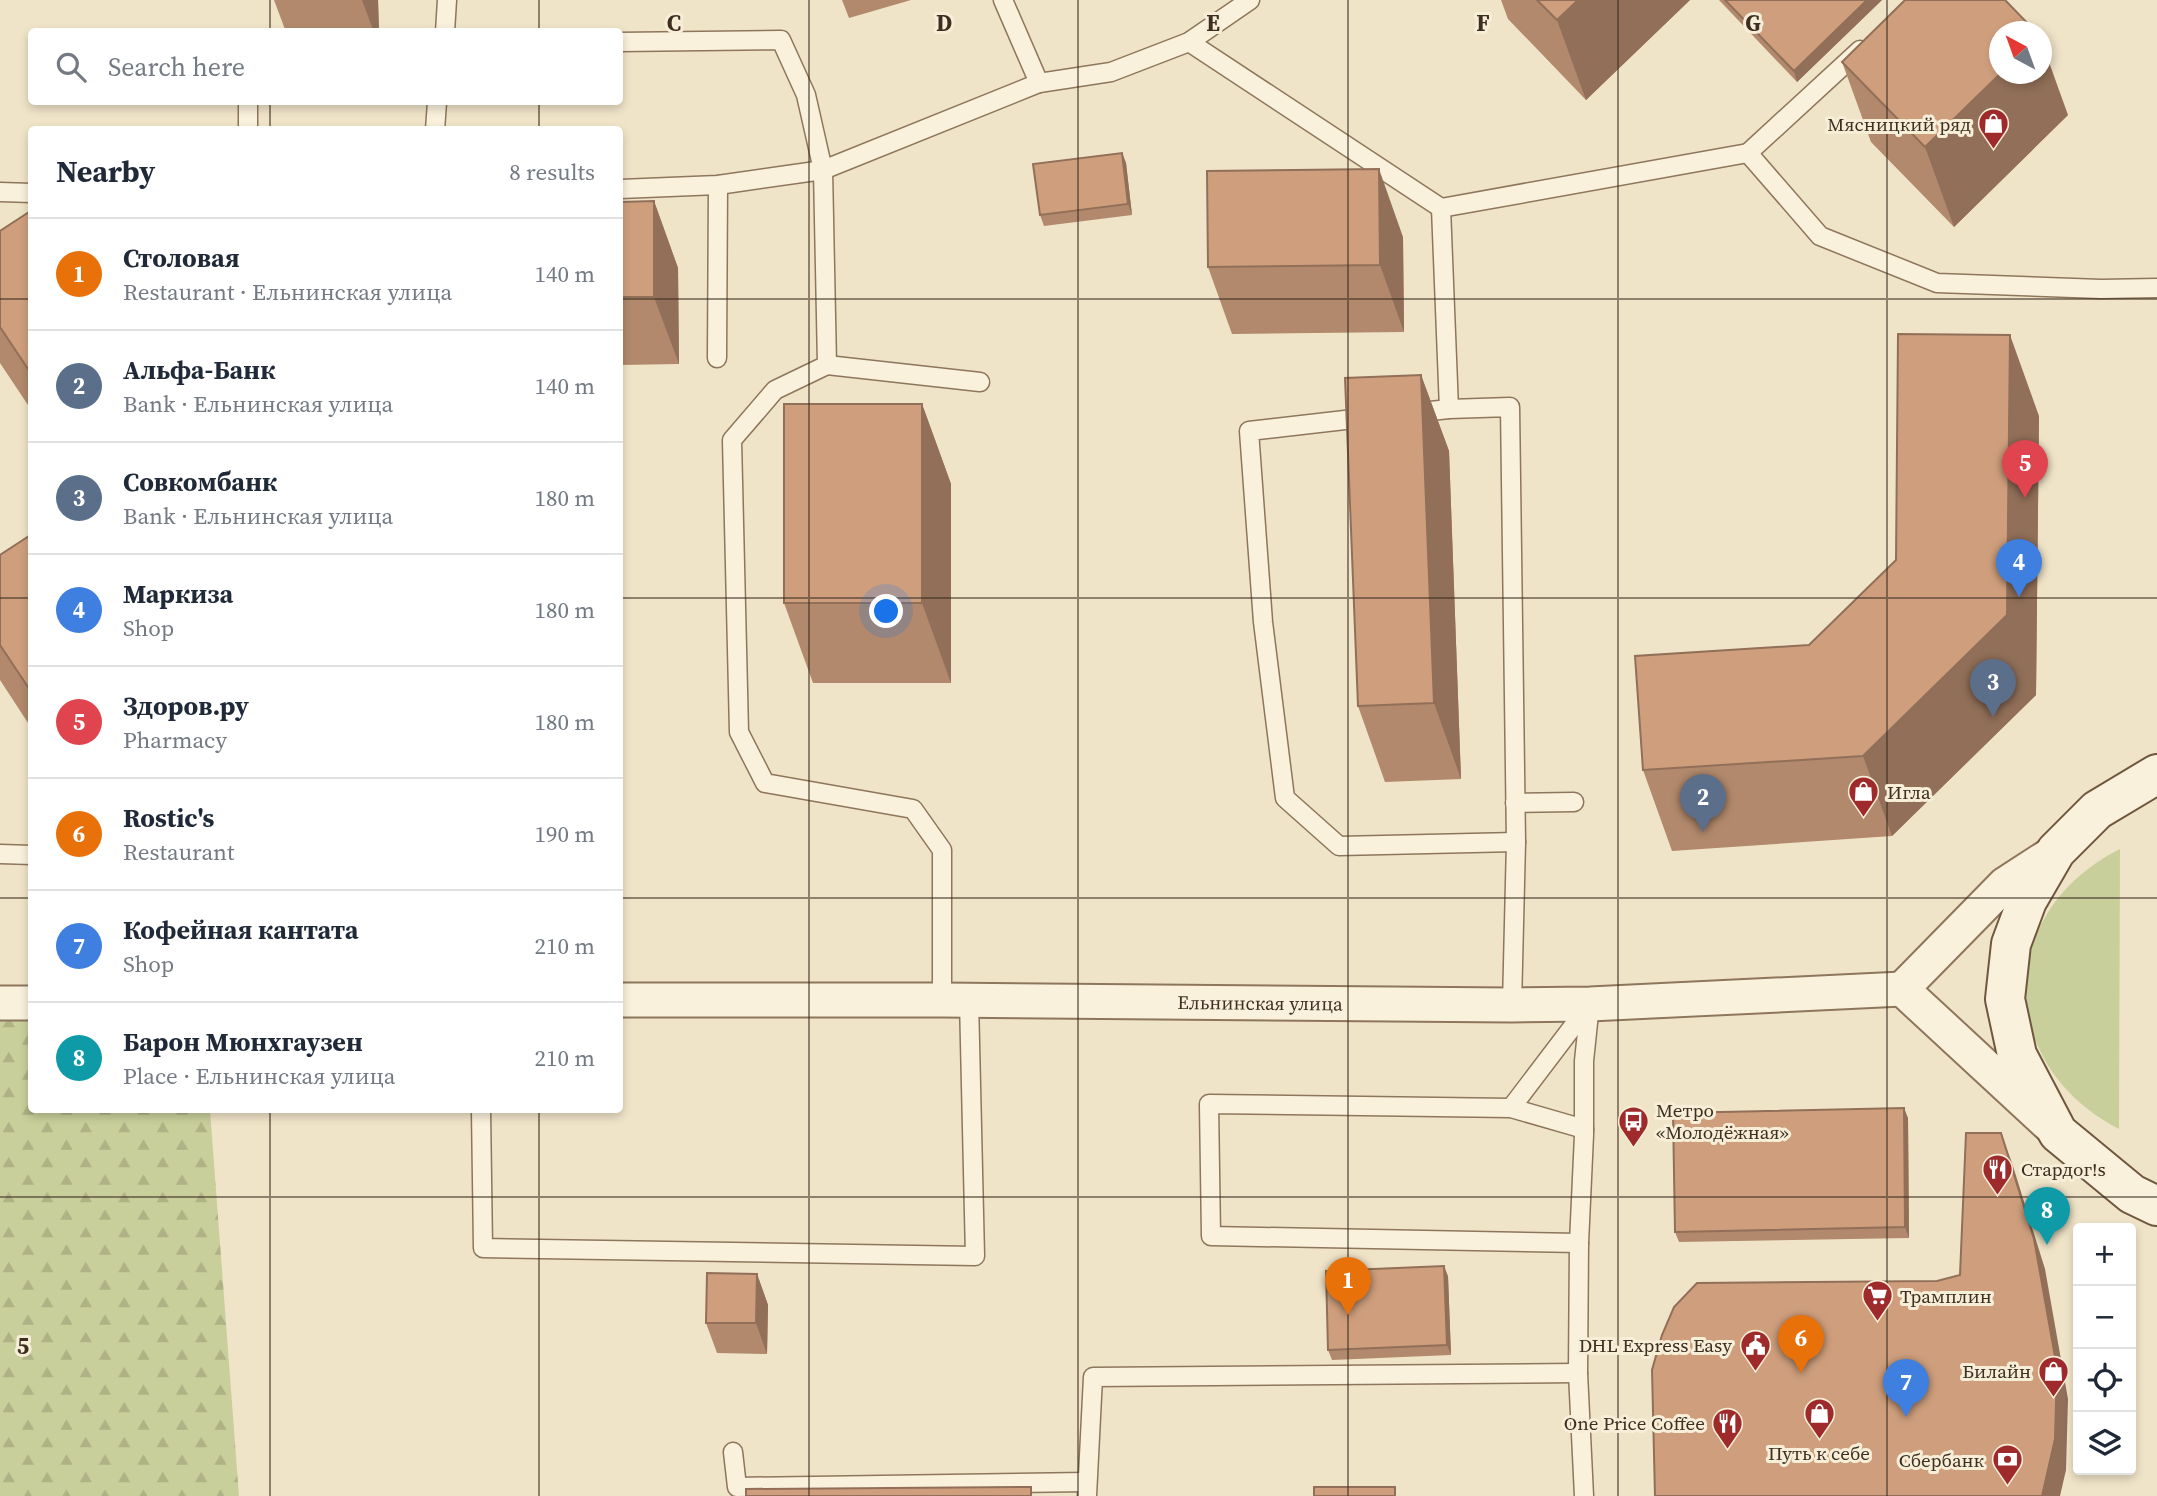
<!DOCTYPE html>
<html lang="en">
<head>
<meta charset="utf-8">
<style>
  :root { --surface:#fff; --page:#f2f2f3; --text:#1f2937; --muted:#747a83; --line:#e0e1e3; --accent:#9e2a2b }
  body { margin:0; font-family:"Source Serif 4",serif; background:var(--page); color:var(--text) }
  .controls { position:absolute; right:21px; bottom:21px; display:grid; overflow:hidden; border-radius:7px; box-shadow:0 4px 10px #0003 }
  .controls button { width:63px; height:63px; display:grid; place-items:center; padding:0; border:0; border-bottom:2px solid var(--line); background:var(--surface); color:var(--text); font:35px sans-serif }
  .compass { position:absolute; left:1989px; top:21px; width:63px; height:63px; border-radius:50%; background:var(--surface); box-shadow:0 4px 10px #0003; rotate:319deg }
  .you { position:absolute; left:887px; top:612px; width:24px; height:24px; margin:-18px; border:5px solid #fff; border-radius:50%; background:#1a73e8; box-shadow:0 0 0 10px #1a73e833 }
  .badge { display:grid; place-items:center; width:46px; height:46px; border-radius:50%; background:var(--accent); color:#fff; font-size:23px; font-weight:700 }
  .pin { position:absolute; translate:-50% -58px; filter:drop-shadow(0 2px 4px #0008) }
  .pin::after { content:''; position:absolute; top:37px; width:24px; height:21px; background:inherit; clip-path:polygon(0 0,100% 0,50% 100%) }
  .list { margin:0; padding:0; list-style:none }
  h2 { display:flex; justify-content:space-between; align-items:center; height:91px; margin:0; padding:0 28px; font-size:30px }
  h2 small { font-size:23px; font-weight:400; color:var(--muted) }
  .list li { display:grid; grid-template-columns:46px 1fr auto; gap:21px; align-items:center; box-sizing:border-box; height:112px; padding:0 28px; border-top:2px solid var(--line) }
  .list b { display:block; font-size:26px; white-space:nowrap }
  .list p { margin:0; font-size:23px; white-space:nowrap; color:var(--muted) }
  .list em { font-size:23px; font-style:normal; color:var(--muted) }
  .icon { flex:none; width:38px; height:38px; fill:none; stroke:currentColor; stroke-width:2; stroke-linecap:round; stroke-linejoin:round }
  .map { position:relative; flex:none; width:2157px; height:1496px; overflow:hidden }
  .search { position:absolute; background:var(--surface); box-shadow:0 4px 10px #0003; left:28px; top:28px; width:595px; height:77px; display:flex; align-items:center; gap:18px; box-sizing:border-box; padding:0 24px; border-radius:7px; color:var(--muted); font-size:26px }
  .panel { position:absolute; background:var(--surface); box-shadow:0 4px 10px #0003; left:28px; top:126px; width:595px; height:987px; border-radius:7px }
  .map>svg:first-child { display:block }
</style>
</head>
<body>
<div class="map">
<svg width="2157" height="1496" viewBox="0 0 2157 1496">
  <defs>
    <pattern id="forest-firs" width="22" height="20" patternUnits="userSpaceOnUse" patternTransform="scale(1.75)"><rect width="22" height="20" fill="#c9cf9b"/><path d="M5 1l3.5 6h-7zM16 11l3.5 6h-7z" fill="#aeb285"/></pattern>
  </defs>
  <rect width="100%" height="100%" fill="#f0e4c8"/>
  <path fill="#c9cf9b" d="M2120,849L2119,1129C1995,1065 1994,912 2120,849Z"/>
  <polygon fill="url(#forest-firs)" points="0,1016 31,1017 32,1110 210,1110 239,1496 0,1496"/>
  <g fill="none" stroke-linecap="round" stroke-linejoin="round">
    <defs>
      <g id="lane">
        <polyline points="1003,0 1039,83"/>
        <polyline points="445,32 447,0"/>
        <polyline points="620,42 781,40 806,95 823,170 827,365 775,390 732,440 739,732 765,783 913,809 942,850 942,1000"/>
        <polyline points="1189,42 1441,208 1748,153"/>
        <polyline points="1860,50 1748,153 1820,236 1937,283 2101,289 2157,288"/>
        <polyline points="248,130 248,102"/>
        <polyline points="435,130 437,102"/>
        <polyline points="620,189 718,185 823,170 1039,83 1111,72 1189,42 1250,0"/>
        <polyline points="0,192 32,193"/>
        <polyline points="1441,208 1449,409"/>
        <polyline points="717,358 718,185"/>
        <polyline points="827,365 980,382"/>
        <polyline points="1412,413 1449,409 1510,407 1516,842 1512,1005"/>
        <polyline points="1371,417 1249,431 1263,622 1285,798 1339,846 1516,842"/>
        <polyline points="1515,803 1574,802"/>
        <polyline points="0,854 32,855"/>
        <polyline points="1511,1108 1590,1004"/>
        <polyline points="481,1110 483,1248 975,1256 969,1000"/>
        <polyline points="1579,1243 1211,1236 1209,1104 1511,1108 1584,1129"/>
        <polyline points="733,1452 737,1487 1087,1482"/>
        <polyline points="1087,1496 1093,1377 1578,1373"/>
        <polyline points="1584,1496 1578,1373 1579,1243 1584,1135 1584,1061 1590,1004"/>
      </g>
      <g id="street">
        <polyline points="1902,989 2049,1125"/>
        <polyline points="1902,989 2005,884 2056,851"/>
        <path id="s1" d="M620,1000H942L1512,1005L1590,1004L1902,989"/>
        <polyline points="0,1003 32,1003"/>
      </g>
      <polyline id="secondary" points="2157,774 2097,810 2056,851 2027,901 2011,944 2005,999 2017,1055 2058,1133 2132,1194 2157,1206"/>
    </defs>
    <use href="#lane" stroke="#8d765c" stroke-width="21"/>
    <use href="#street" stroke="#8d765c" stroke-width="37"/>
    <use href="#secondary" stroke="#6f573f" stroke-width="42"/>
    <use href="#lane" stroke="#faf1dc" stroke-width="18"/>
    <use href="#street" stroke="#faf1dc" stroke-width="33"/>
    <use href="#secondary" stroke="#faf1dc" stroke-width="38"/>
  </g>
  <g fill="#b2896c">
    <polygon points="274,0 378,0 379,32 286,32"/>
    <polygon points="842,0 911,0 849,18"/>
    <polygon points="1501,0 1690,0 1586,100 1508,19"/>
    <polygon points="1719,0 1882,0 1797,82"/>
    <polygon points="1842,62 2068,115 1954,227 1871,142"/>
    <polygon points="1122,153 1126,163 1132,215 1044,226 1040,215"/>
    <polygon points="654,201 678,268 679,364 620,365 620,202"/>
    <polygon points="32,210 32,411 0,363 0,231"/>
    <polygon points="1403,237 1404,332 1232,334 1208,267"/>
    <polygon points="1421,375 1449,451 1461,779 1385,782 1358,706"/>
    <polygon points="922,404 951,484 951,683 813,683 784,603"/>
    <polygon points="2039,416 2036,695 1892,836 1672,851 1643,770 1809,645 1896,560"/>
    <polygon points="32,534 32,729 0,680 0,555"/>
    <polygon points="1908,1118 1909,1238 1679,1242 1675,1232"/>
    <polygon points="757,1274 768,1305 767,1354 717,1353 706,1323"/>
    <polygon points="1448,1276 1451,1355 1332,1360 1328,1350"/>
  </g>
  <g fill="#916f58">
    <polygon points="362,0 378,0 379,32 374,32"/>
    <polygon points="1578,0 1690,0 1586,100 1557,20"/>
    <polygon points="1867,0 1882,0 1797,82 1794,71"/>
    <polygon points="2041,40 2068,115 1954,227 1925,147 2000,74 2041,74"/>
    <polygon points="1122,153 1126,163 1132,215 1128,204"/>
    <polygon points="1379,169 1403,237 1404,332 1380,265"/>
    <polygon points="654,201 678,268 679,364 654,297"/>
    <polygon points="2010,335 2039,416 2036,695 1892,836 1863,756"/>
    <polygon points="1421,375 1449,451 1461,779 1434,703"/>
    <polygon points="922,404 951,484 951,683 922,603"/>
    <polygon points="1904,1108 1908,1118 1909,1238 1905,1227"/>
    <polygon points="2001,1133 2012,1163 2045,1269 2068,1399 2066,1470 2060,1496 2042,1496"/>
    <polygon points="1444,1266 1448,1276 1451,1355 1447,1345"/>
    <polygon points="757,1274 768,1305 767,1354 756,1323"/>
  </g>
  <g fill="#cf9f7d" stroke="#916f58" stroke-width="2">
    <polygon points="1537,0 1578,0 1557,20"/>
    <polygon points="1725,0 1867,0 1794,71"/>
    <polygon points="1905,0 2005,0 2036,32 1999,32 2000,74 1925,147 1842,62"/>
    <polygon points="1122,153 1128,204 1040,215 1033,164"/>
    <polygon points="1379,169 1380,265 1208,267 1207,171"/>
    <polygon points="654,201 654,297 620,297 620,202"/>
    <polygon points="32,210 32,375 0,327 0,231"/>
    <polygon points="1898,334 2010,335 2007,615 1863,756 1643,770 1635,656 1809,645 1896,560"/>
    <polygon points="1421,375 1434,703 1358,706 1345,378"/>
    <rect x="784" y="404" width="138" height="199"/>
    <polygon points="32,534 32,693 0,645 0,555"/>
    <polygon points="1904,1108 1905,1227 1675,1232 1673,1113"/>
    <polygon points="1966,1133 2001,1133 2034,1239 2057,1368 2055,1439 2042,1496 1655,1496 1652,1370 1662,1335 1674,1307 1697,1283 1937,1281 1960,1275"/>
    <polygon points="1444,1266 1447,1345 1328,1350 1326,1271"/>
    <polygon points="707,1273 757,1274 756,1323 706,1323"/>
    <polygon points="1031,1487 1031,1496 746,1496 746,1489"/>
    <rect x="1314" y="1487" width="81" height="9"/>
  </g>
  <path fill="none" stroke="#3d2e20" stroke-width="2" stroke-opacity="0.55" d="M270,0V32M539,0V32M809,0V1496M1078,0V1496M1348,0V1496M1618,0V1496M1887,0V1496M270,102V130M539,102V130M0,299H32M620,299H2157M0,598H32M620,598H2157M0,898H32M620,898H2157M270,1110V1496M539,1110V1496M0,1197H2157"/>
  <defs>
    <symbol id="shop-pin" viewBox="-11 -11 22 30"><path d="M0 17L-7.5 6A9.5 9.5 0 1 1 7.5 6Z" fill="#9e2a2b" stroke="#f7eed8"/><path d="M-5-2.5h2.3a2.7 3.5 0 0 1 5.4 0H5L5.5 6h-11ZM-1.5-2.5h3a1.5 2.3 0 0 0-3 0Z" fill="#fff"/></symbol>
    <symbol id="bus-pin" viewBox="-11 -11 22 30"><path d="M0 17L-7.5 6A9.5 9.5 0 1 1 7.5 6Z" fill="#9e2a2b" stroke="#f7eed8"/><path d="M-5-6H5V4H4V6H2V4H-2V6H-4V4H-5ZM-3.5-4V0h7V-4ZM-3.5 1.2v1.5H-2V1.2ZM2 1.2v1.5H3.5V1.2Z" fill="#fff"/></symbol>
    <symbol id="restaurant-pin" viewBox="-11 -11 22 30"><path d="M0 17L-7.5 6A9.5 9.5 0 1 1 7.5 6Z" fill="#9e2a2b" stroke="#f7eed8"/><path d="M-5-6h1v4h1v-4h1v4h1v-4h1v5L-1.5 .5V6h-2V.5L-5-1ZM5-6V6H3V1.5H1.5Q1.5-4 5-6Z" fill="#fff"/></symbol>
    <symbol id="supermarket-pin" viewBox="-11 -11 22 30"><path d="M0 17L-7.5 6A9.5 9.5 0 1 1 7.5 6Z" fill="#9e2a2b" stroke="#f7eed8"/><path d="M-6-5.5h2.5l.6 2H6L4.5 2H-2.5L-4.4-4H-6ZM-1.5 3.2a1.3 1.3 0 1 0 .1 0ZM3 3.2a1.3 1.3 0 1 0 .1 0Z" fill="#fff"/></symbol>
    <symbol id="civic-pin" viewBox="-11 -11 22 30"><path d="M0 17L-7.5 6A9.5 9.5 0 1 1 7.5 6Z" fill="#9e2a2b" stroke="#f7eed8"/><path d="M-.6-6.5H3V-4.5H.6V-3L4-1V1h2V6H-6V1h2V-1L-.6-3ZM-1.2 2.5V6h2.4V2.5Z" fill="#fff"/></symbol>
    <symbol id="bank-pin" viewBox="-11 -11 22 30"><path d="M0 17L-7.5 6A9.5 9.5 0 1 1 7.5 6Z" fill="#9e2a2b" stroke="#f7eed8"/><path d="M-6-4H6V4H-6ZM0-2.3a2.3 2.3 0 1 0 0 4.6a2.3 2.3 0 1 0 0-4.6Z" fill="#fff"/></symbol>
  </defs>
  <g fill-rule="evenodd">
    <use href="#shop-pin" x="1976" y="106" width="35" height="47"/>
    <use href="#shop-pin" x="1846" y="774" width="35" height="47"/>
    <use href="#bus-pin" x="1616" y="1104" width="35" height="47"/>
    <use href="#restaurant-pin" x="1980" y="1152" width="35" height="47"/>
    <use href="#supermarket-pin" x="1860" y="1278" width="35" height="47"/>
    <use href="#civic-pin" x="1738" y="1328" width="35" height="47"/>
    <use href="#shop-pin" x="2036" y="1354" width="35" height="47"/>
    <use href="#shop-pin" x="1802" y="1396" width="35" height="47"/>
    <use href="#restaurant-pin" x="1710" y="1406" width="35" height="47"/>
    <use href="#bank-pin" x="1990" y="1442" width="35" height="47"/>
  </g>
  <g text-anchor="middle" dominant-baseline="central" stroke-width="6" stroke-linejoin="round" paint-order="stroke">
    <g font-size="19" fill="#3d2e20" stroke="#f7eed8" text-anchor="end">
      <text x="1971" y="124">Мясницкий ряд</text>
      <text x="1887" y="792" text-anchor="start">Игла</text>
      <text x="1656" y="1110" text-anchor="start">Метро<tspan x="1656" dy="22">«Молодёжная»</tspan></text>
      <text x="2021" y="1169" text-anchor="start">Стардог!s</text>
      <text x="1900" y="1296" text-anchor="start">Трамплин</text>
      <text x="1732" y="1345">DHL Express Easy</text>
      <text x="2031" y="1371">Билайн</text>
      <text x="1705" y="1423">One Price Coffee</text>
      <text x="1819" y="1453" text-anchor="middle">Путь к себе</text>
      <text x="1984" y="1460">Сбербанк</text>
    </g>
    <g font-size="19" fill="#3d2e20" stroke="#f7eed8">
      <text stroke="none"><textPath href="#s1" startOffset="640">Ельнинская улица</textPath></text>
    </g>
  </g>
  <g font-size="23" text-anchor="middle" font-weight="bold" fill="#3d2e20" stroke="#f7eed8" stroke-width="6" stroke-linejoin="round" paint-order="stroke">
    <text x="674" y="31">C</text>
    <text x="944" y="31">D</text>
    <text x="1213" y="31">E</text>
    <text x="1483" y="31">F</text>
    <text x="1753" y="31">G</text>
    <text x="23" y="1354">5</text>
  </g>
</svg>
<div class="controls">
<button>+</button>
<button>−</button>
<button><svg class="icon" aria-label="locate" viewBox="0 0 24 24"><circle cx="12" cy="12" r="6"/><path d="M12 2v4M12 18v4M2 12h4M18 12h4"/></svg></button>
<button><svg class="icon" aria-label="layers" viewBox="0 0 24 24"><path d="M12 4l9 5-9 5-9-5zM3 14l9 5 9-5"/></svg></button>
</div>
<svg class="compass" viewBox="-18 -18 36 36"><path d="M0-13l5 13h-10z" fill="#e53935"/><path d="M0 13l5-13h-10z" fill="#747a83"/></svg>
<div class="you"></div>
<div class="pin badge" style="left:1348px;top:1315px;background:#e8710a">1</div>
<div class="pin badge" style="left:1703px;top:832px;background:#5c6f8a">2</div>
<div class="pin badge" style="left:1993px;top:717px;background:#5c6f8a">3</div>
<div class="pin badge" style="left:2019px;top:597px;background:#3f7fe0">4</div>
<div class="pin badge" style="left:2025px;top:498px;background:#e0444e">5</div>
<div class="pin badge" style="left:1801px;top:1373px;background:#e8710a">6</div>
<div class="pin badge" style="left:1906px;top:1417px;background:#3f7fe0">7</div>
<div class="pin badge" style="left:2047px;top:1245px;background:#0f9aa8">8</div>
<div class="search"><svg class="icon" aria-label="search" viewBox="0 0 24 24"><circle cx="10" cy="10" r="6"/><path d="M15 15l6 6"/></svg>Search here</div>
<section class="panel">
<h2>Nearby<small>8 results</small></h2>
<ul class="list">
<li><span class="badge" style="background:#e8710a">1</span><div><b>Столовая</b><p>Restaurant · Ельнинская улица</p></div><em>140 m</em></li>
<li><span class="badge" style="background:#5c6f8a">2</span><div><b>Альфа-Банк</b><p>Bank · Ельнинская улица</p></div><em>140 m</em></li>
<li><span class="badge" style="background:#5c6f8a">3</span><div><b>Совкомбанк</b><p>Bank · Ельнинская улица</p></div><em>180 m</em></li>
<li><span class="badge" style="background:#3f7fe0">4</span><div><b>Маркиза</b><p>Shop</p></div><em>180 m</em></li>
<li><span class="badge" style="background:#e0444e">5</span><div><b>Здоров.ру</b><p>Pharmacy</p></div><em>180 m</em></li>
<li><span class="badge" style="background:#e8710a">6</span><div><b>Rostic's</b><p>Restaurant</p></div><em>190 m</em></li>
<li><span class="badge" style="background:#3f7fe0">7</span><div><b>Кофейная кантата</b><p>Shop</p></div><em>210 m</em></li>
<li><span class="badge" style="background:#0f9aa8">8</span><div><b>Барон Мюнхгаузен</b><p>Place · Ельнинская улица</p></div><em>210 m</em></li>
</ul>
</section>
</div>
</body>
</html>
